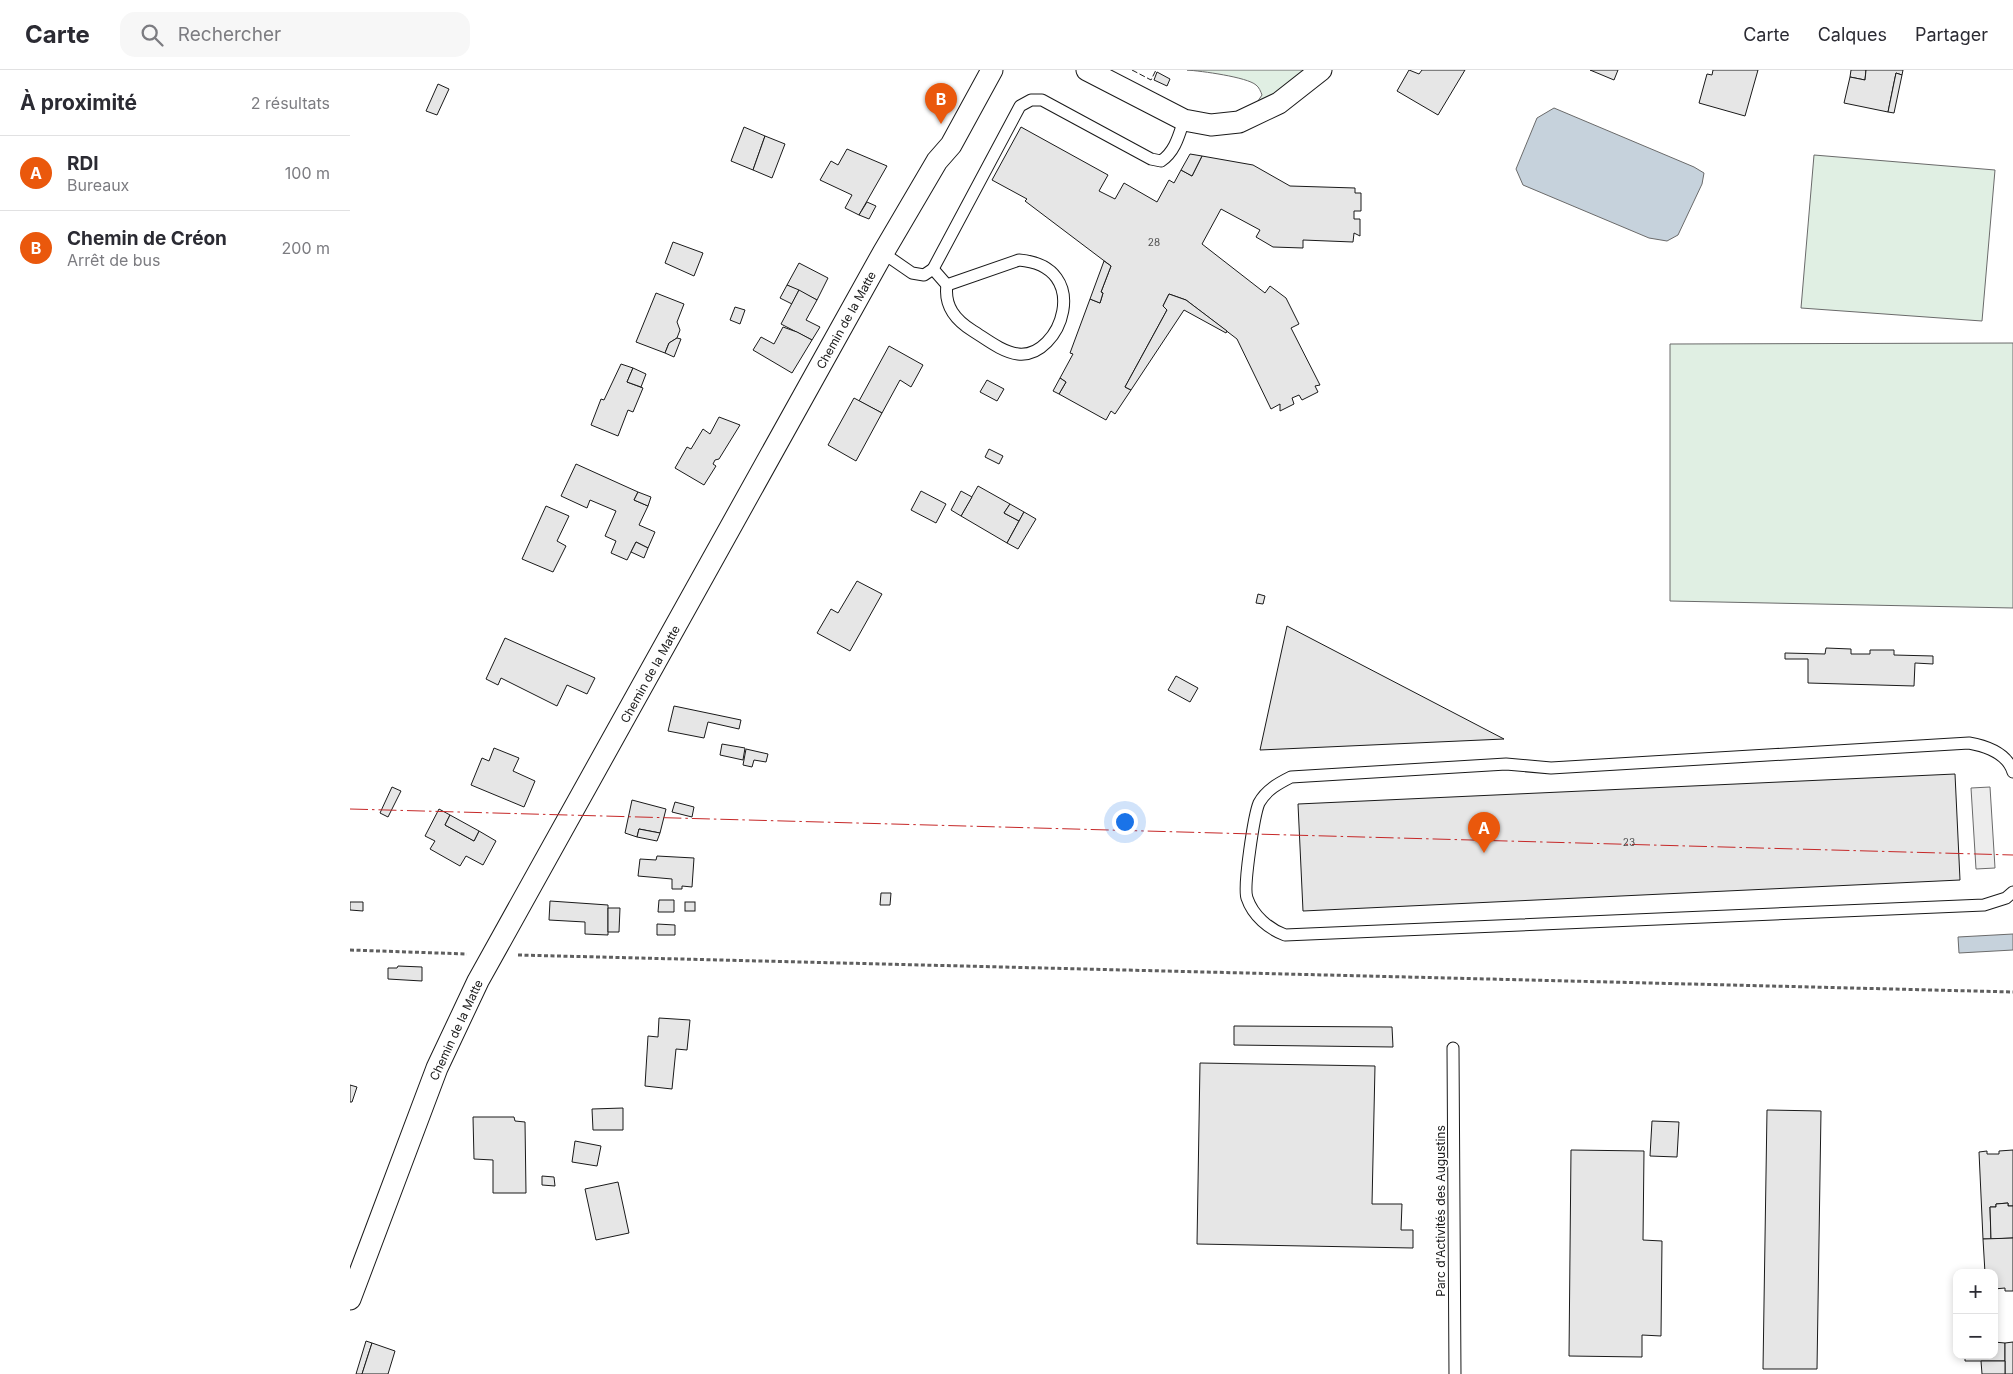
<!DOCTYPE html>
<html lang="fr">
<head>
<meta charset="utf-8">
<style>
  :root { --surface:#fff; --page:#f7f7f7; --text:#2b2b33; --muted:#7c7c81; --line:#e1e1e2; --accent:#ea580c }
  body { margin:0; font-family:Inter,sans-serif; background:var(--page); color:var(--text) }
  .controls { position:absolute; right:15px; bottom:15px; display:grid; overflow:hidden; border-radius:10px; box-shadow:0 2px 8px #0003 }
  .controls button { width:45px; height:45px; display:grid; place-items:center; padding:0; border:0; border-bottom:1px solid var(--line); background:var(--surface); color:var(--text); font:25px sans-serif }
  .you { position:absolute; left:774px; top:751px; width:18px; height:18px; margin:-12px; border:4px solid #fff; border-radius:50%; background:#1a73e8; box-shadow:0 0 0 8px #1a73e833 }
  .badge { display:grid; place-items:center; width:32px; height:32px; border-radius:50%; background:var(--accent); color:#fff; font-size:16px; font-weight:700 }
  .pin { position:absolute; translate:-50% -41px; filter:drop-shadow(0 1px 2px #0008) }
  .pin::after { content:''; position:absolute; top:26px; width:18px; height:15px; background:inherit; clip-path:polygon(0 0,100% 0,50% 100%) }
  .list { margin:0; padding:0; list-style:none }
  h2 { display:flex; justify-content:space-between; align-items:center; height:65px; margin:0; padding:0 20px; font-size:21px }
  h2 small { font-size:16px; font-weight:400; color:var(--muted) }
  .list li { display:grid; grid-template-columns:32px 1fr auto; gap:15px; align-items:center; box-sizing:border-box; height:75px; padding:0 20px; border-top:1px solid var(--line) }
  .list b { display:block; font-size:19px; white-space:nowrap }
  .list p { margin:0; font-size:16px; white-space:nowrap; color:var(--muted) }
  .list em { font-size:16px; font-style:normal; color:var(--muted) }
  .icon { flex:none; width:28px; height:28px; fill:none; stroke:currentColor; stroke-width:2; stroke-linecap:round; stroke-linejoin:round }
  .map { position:relative; flex:none; width:1663px; height:1304px; overflow:hidden }
  header { display:flex; align-items:center; gap:30px; box-sizing:border-box; height:70px; padding:0 25px; background:var(--surface); border-bottom:1px solid var(--line) }
  header strong { font-size:24px }
  nav { display:flex; gap:28px; margin-inline-start:auto; font-size:18px }
  .search { width:350px; height:45px; background:var(--page); display:flex; align-items:center; gap:12px; box-sizing:border-box; padding:0 18px; border-radius:15px; color:var(--muted); font-size:19px }
  main { display:flex }
  aside { flex:1; background:var(--surface) }
  .map>svg:first-child { display:block }
</style>
</head>
<body>
<header>
<strong>Carte</strong>
<div class="search"><svg class="icon" aria-label="search" viewBox="0 0 24 24"><circle cx="10" cy="10" r="6"/><path d="M15 15l6 6"/></svg>Rechercher</div>
<nav><a>Carte</a><a>Calques</a><a>Partager</a></nav>
</header>
<main>
<aside>
<h2>À proximité<small>2 résultats</small></h2>
<ul class="list">
<li><span class="badge">A</span><div><b>RDI</b><p>Bureaux</p></div><em>100 m</em></li>
<li><span class="badge">B</span><div><b>Chemin de Créon</b><p>Arrêt de bus</p></div><em>200 m</em></li>
</ul>
</aside>
<div class="map">
<svg width="1663" height="1304" viewBox="0 0 1663 1304">
  <rect width="100%" height="100%" fill="#fff"/>
  <g fill="#e0efe3" stroke="#6a6a6a">
    <path d="M837,0H963L899,44L912,25C911,22 909,17 906,15C897,7 851,1 837,0Z"/>
    <polygon points="1464,85 1645,100 1632,251 1451,238"/>
    <polygon points="1663,273 1663,538 1320,531 1320,274"/>
  </g>
  <polygon fill="#ededed" stroke="#6a6a6a" points="1640,717 1645,798 1626,799 1621,718"/>
  <g fill="#c6d2dc" stroke="#6a6a6a">
    <polygon points="1204,38 1344,97 1354,103 1352,114 1328,165 1317,171 1299,168 1173,115 1166,99 1187,48"/>
    <polygon points="1663,864 1663,880 1609,883 1608,867"/>
  </g>
  <g fill="#e6e6e6" stroke="#1a1a1a">
    <polygon points="1059,0 1069,4 1072,0 1115,0 1088,45 1047,21"/>
    <polygon points="1240,0 1268,0 1264,10"/>
    <polygon points="1363,0 1408,0 1395,46 1349,33 1357,4 1362,5"/>
    <polygon points="1501,0 1516,0 1515,10 1500,7"/>
    <polygon points="1516,0 1553,0 1552,5 1546,3 1538,42 1494,33 1500,7 1515,10"/>
    <polygon points="807,2 820,9 817,16 804,10"/>
    <polygon points="1546,3 1552,5 1544,43 1538,42"/>
    <polygon points="88,14 99,19 87,45 76,41"/>
    <polygon points="394,57 415,66 403,100 381,91"/>
    <polygon points="671,57 758,105 749,121 765,129 774,113 807,132 819,110 824,113 831,100 842,106 852,86 903,95 940,116 1005,118 1005,123 1011,123 1011,141 1004,141 1004,149 1010,149 1010,166 1004,163 1003,172 953,170 953,178 923,177 906,167 910,160 871,139 852,174 915,223 920,216 936,228 949,254 941,258 970,315 965,316 968,322 952,330 949,325 942,328 944,334 930,341 930,334 921,339 887,269 836,230 819,224 813,236 817,240 775,317 781,320 765,344 761,341 756,350 709,324 716,312 710,308 723,284 720,283 740,229 750,233 753,223 751,222 761,196 675,131 677,129 642,110"/>
    <polygon points="415,66 435,74 422,108 403,100"/>
    <polygon points="497,79 537,96 509,145 495,138 502,125 470,110 481,91 488,95"/>
    <polygon points="840,84 852,86 842,106 831,100"/>
    <polygon points="517,132 526,136 519,149 509,145"/>
    <polygon points="323,172 353,183 344,206 315,193"/>
    <polygon points="754,191 761,196 751,222 753,223 750,233 740,229"/>
    <polygon points="449,193 478,208 467,230 437,215"/>
    <polygon points="437,215 449,220 442,234 430,228"/>
    <polygon points="449,220 467,230 456,250 470,257 462,270 431,254"/>
    <polygon points="306,223 334,234 327,252 330,260 327,268 319,273 315,283 286,272"/>
    <polygon points="819,224 836,230 877,261 876,263 834,240 781,320 775,317 817,240 813,236"/>
    <polygon points="385,237 395,240 390,254 380,250"/>
    <polygon points="433,257 447,262 462,270 442,303 403,280 411,267 424,274"/>
    <polygon points="327,268 331,269 324,287 315,283 319,273"/>
    <polygon points="539,276 573,295 561,317 550,310 532,343 509,331"/>
    <polygon points="271,294 283,298 277,312 293,318 283,342 278,340 268,366 241,355 251,329 254,330"/>
    <polygon points="283,298 296,304 291,317 277,312"/>
    <polygon points="710,308 716,312 709,324 703,321"/>
    <polygon points="637,310 654,319 647,331 630,322"/>
    <polygon points="504,328 532,343 506,391 478,375"/>
    <polygon points="369,347 390,355 369,389 365,390 363,394 366,396 354,415 325,398 337,377 341,379 353,359 360,364"/>
    <polygon points="639,379 653,386 649,394 635,387"/>
    <polygon points="226,394 288,422 284,430 298,436 289,455 305,462 298,478 286,472 277,490 261,483 266,471 255,466 266,441 240,430 237,438 211,426"/>
    <polygon points="628,416 660,434 654,443 669,451 657,473 611,446"/>
    <polygon points="571,421 596,434 586,453 561,440"/>
    <polygon points="611,421 622,427 611,446 601,440"/>
    <polygon points="288,422 301,427 298,436 284,430"/>
    <polygon points="660,434 674,442 669,451 654,443"/>
    <polygon points="196,436 219,446 207,471 216,476 203,502 172,489"/>
    <polygon points="674,442 686,449 668,479 657,473"/>
    <polygon points="286,472 298,478 294,488 281,482"/>
    <polygon points="507,511 532,524 500,581 467,563 481,539 488,543"/>
    <polygon points="908,524 915,526 913,534 906,533"/>
    <polygon points="937,556 1154,669 910,680"/>
    <polygon points="155,568 245,608 237,624 217,615 207,636 151,608 148,615 136,609"/>
    <polygon points="1476,578 1501,579 1501,584 1520,584 1520,580 1544,580 1544,585 1583,586 1583,594 1565,593 1564,616 1458,613 1458,589 1435,589 1435,583 1475,584"/>
    <polygon points="826,606 848,618 840,632 818,620"/>
    <polygon points="324,636 391,650 389,659 358,652 354,668 318,661"/>
    <polygon points="372,674 395,678 393,690 370,685"/>
    <polygon points="144,678 169,688 163,701 185,711 174,737 121,715 132,688 139,691"/>
    <polygon points="396,679 418,684 416,692 404,690 402,697 393,695"/>
    <polygon points="1605,704 1610,810 953,841 948,734"/>
    <polygon points="42,717 51,721 38,747 30,743"/>
    <polygon points="282,730 316,739 310,763 289,759 287,767 275,763"/>
    <polygon points="325,732 344,737 342,747 322,742"/>
    <polygon points="89,739 100,745 95,755 124,771 129,761 146,771 133,795 116,786 110,796 80,779 85,771 75,766"/>
    <polygon points="100,745 129,761 124,771 95,755"/>
    <polygon points="289,759 310,763 307,771 287,767"/>
    <polygon points="307,786 344,788 342,817 332,816 332,819 322,819 322,809 288,806 290,789 306,790"/>
    <polygon points="531,823 541,823 540,835 530,835"/>
    <polygon points="309,830 324,830 324,842 308,842"/>
    <polygon points="200,831 258,835 258,865 235,864 235,852 199,850"/>
    <polygon points="0,832 13,832 13,841 0,840"/>
    <rect x="335" y="832" width="10" height="9"/>
    <polygon points="258,838 270,838 269,862 258,862"/>
    <polygon points="307,854 325,855 325,865 307,865"/>
    <polygon points="48,896 72,897 72,911 38,909 38,898 47,898"/>
    <polygon points="309,948 340,950 337,980 326,979 322,1019 295,1016 298,966 308,967"/>
    <polygon points="884,956 1042,957 1043,977 884,975"/>
    <polygon points="850,993 1025,996 1022,1134 1052,1134 1051,1160 1063,1160 1063,1178 847,1174"/>
    <polygon points="0,1015 7,1017 2,1032 0,1032"/>
    <polygon points="273,1038 273,1060 243,1060 242,1039"/>
    <polygon points="1417,1040 1471,1041 1467,1299 1413,1299"/>
    <polygon points="123,1047 164,1047 165,1051 175,1052 176,1123 143,1123 143,1090 124,1089"/>
    <polygon points="1302,1051 1329,1052 1327,1087 1300,1086"/>
    <polygon points="225,1071 251,1076 247,1096 222,1092"/>
    <polygon points="1221,1080 1294,1081 1293,1170 1312,1171 1311,1266 1292,1265 1292,1287 1219,1286"/>
    <polygon points="1663,1080 1663,1136 1658,1136 1658,1133 1646,1134 1646,1137 1640,1137 1641,1169 1633,1169 1629,1082 1637,1081 1637,1084 1649,1084 1649,1081"/>
    <polygon points="192,1106 204,1107 205,1116 192,1115"/>
    <polygon points="268,1112 279,1163 246,1170 235,1119"/>
    <polygon points="1658,1133 1658,1136 1663,1136 1663,1168 1641,1169 1640,1137 1646,1137 1646,1134"/>
    <polygon points="1663,1168 1663,1221 1655,1221 1655,1218 1644,1219 1644,1203 1635,1203 1633,1169"/>
    <polygon points="16,1271 22,1273 12,1304 6,1304"/>
    <polygon points="1644,1272 1655,1273 1655,1291 1615,1291 1615,1285 1644,1285"/>
    <polygon points="1663,1272 1663,1304 1655,1304 1655,1273"/>
    <polygon points="22,1273 45,1281 38,1304 12,1304"/>
    <polygon points="1631,1291 1655,1291 1655,1304 1632,1304"/>
  </g>
  <g fill="none" stroke-linecap="round" stroke-linejoin="round">
    <defs>
      <g id="service">
        <polyline points="533,183 562,203 574,205 583,199 597,215"/>
        <path d="M669,190C744,196 711,289 668,284C652,282 636,269 623,261C605,250 594,236 597,215Z"/>
        <path d="M583,199L670,36L681,30H692L801,89L811,91C825,82 829,65 834,50"/>
        <path d="M1663,702C1657,683 1636,676 1619,673L1201,698L1156,694L941,707C929,713 916,720 909,733C904,745 893,817 897,828C903,846 919,859 935,865L1634,835L1656,828L1663,822"/>
        <polyline points="1103,978 1105,1304"/>
      </g>
      <g id="minor">
        <polyline points="737,0 834,50 861,55 889,52 929,33 971,0"/>
        <polyline points="0,1229 87,998 128,911 533,183 587,91 601,75 642,0"/>
      </g>
    </defs>
    <use href="#service" stroke="#1a1a1a" stroke-width="13"/>
    <use href="#minor" stroke="#1a1a1a" stroke-width="23"/>
    <g stroke="#5f5f5f" stroke-width="3" stroke-dasharray="4 2.5" stroke-linecap="butt">
      <polyline points="0,880 117,884"/>
      <polyline points="168,885 1663,922"/>
    </g>
    <use href="#service" stroke="#fff" stroke-width="11"/>
    <use href="#minor" stroke="#fff" stroke-width="21"/>
    <polyline stroke="#1a1a1a" stroke-width="1" stroke-dasharray="6 2.5" stroke-linecap="butt" points="782,0 801,10 806,0"/>
    <polyline stroke="#c62828" stroke-width="1" stroke-dasharray="18 4 2.5 4" stroke-linecap="butt" points="0,739 1663,785"/>
  </g>
  <g text-anchor="middle" dominant-baseline="central" stroke-width="4" stroke-linejoin="round" paint-order="stroke">
    <g font-size="10" fill="#4d4d4d">
      <text x="804" y="172">28</text>
      <text x="1279" y="772">23</text>
    </g>
    <g font-size="12" fill="#1a1a1a" stroke="#fff">
      <text transform="translate(496 250) rotate(-61)">Chemin de la Matte</text>
      <text transform="translate(300 604) rotate(-61)">Chemin de la Matte</text>
      <text transform="translate(106 960) rotate(-65)">Chemin de la Matte</text>
      <text transform="translate(1090 1141) rotate(-90)">Parc d'Activités des Augustins</text>
    </g>
  </g>
</svg>
<div class="controls">
<button>+</button>
<button>−</button>
</div>
<div class="you"></div>
<div class="pin badge" style="left:1134px;top:783px">A</div>
<div class="pin badge" style="left:591px;top:54px">B</div>
</div>
</main>
</body>
</html>
